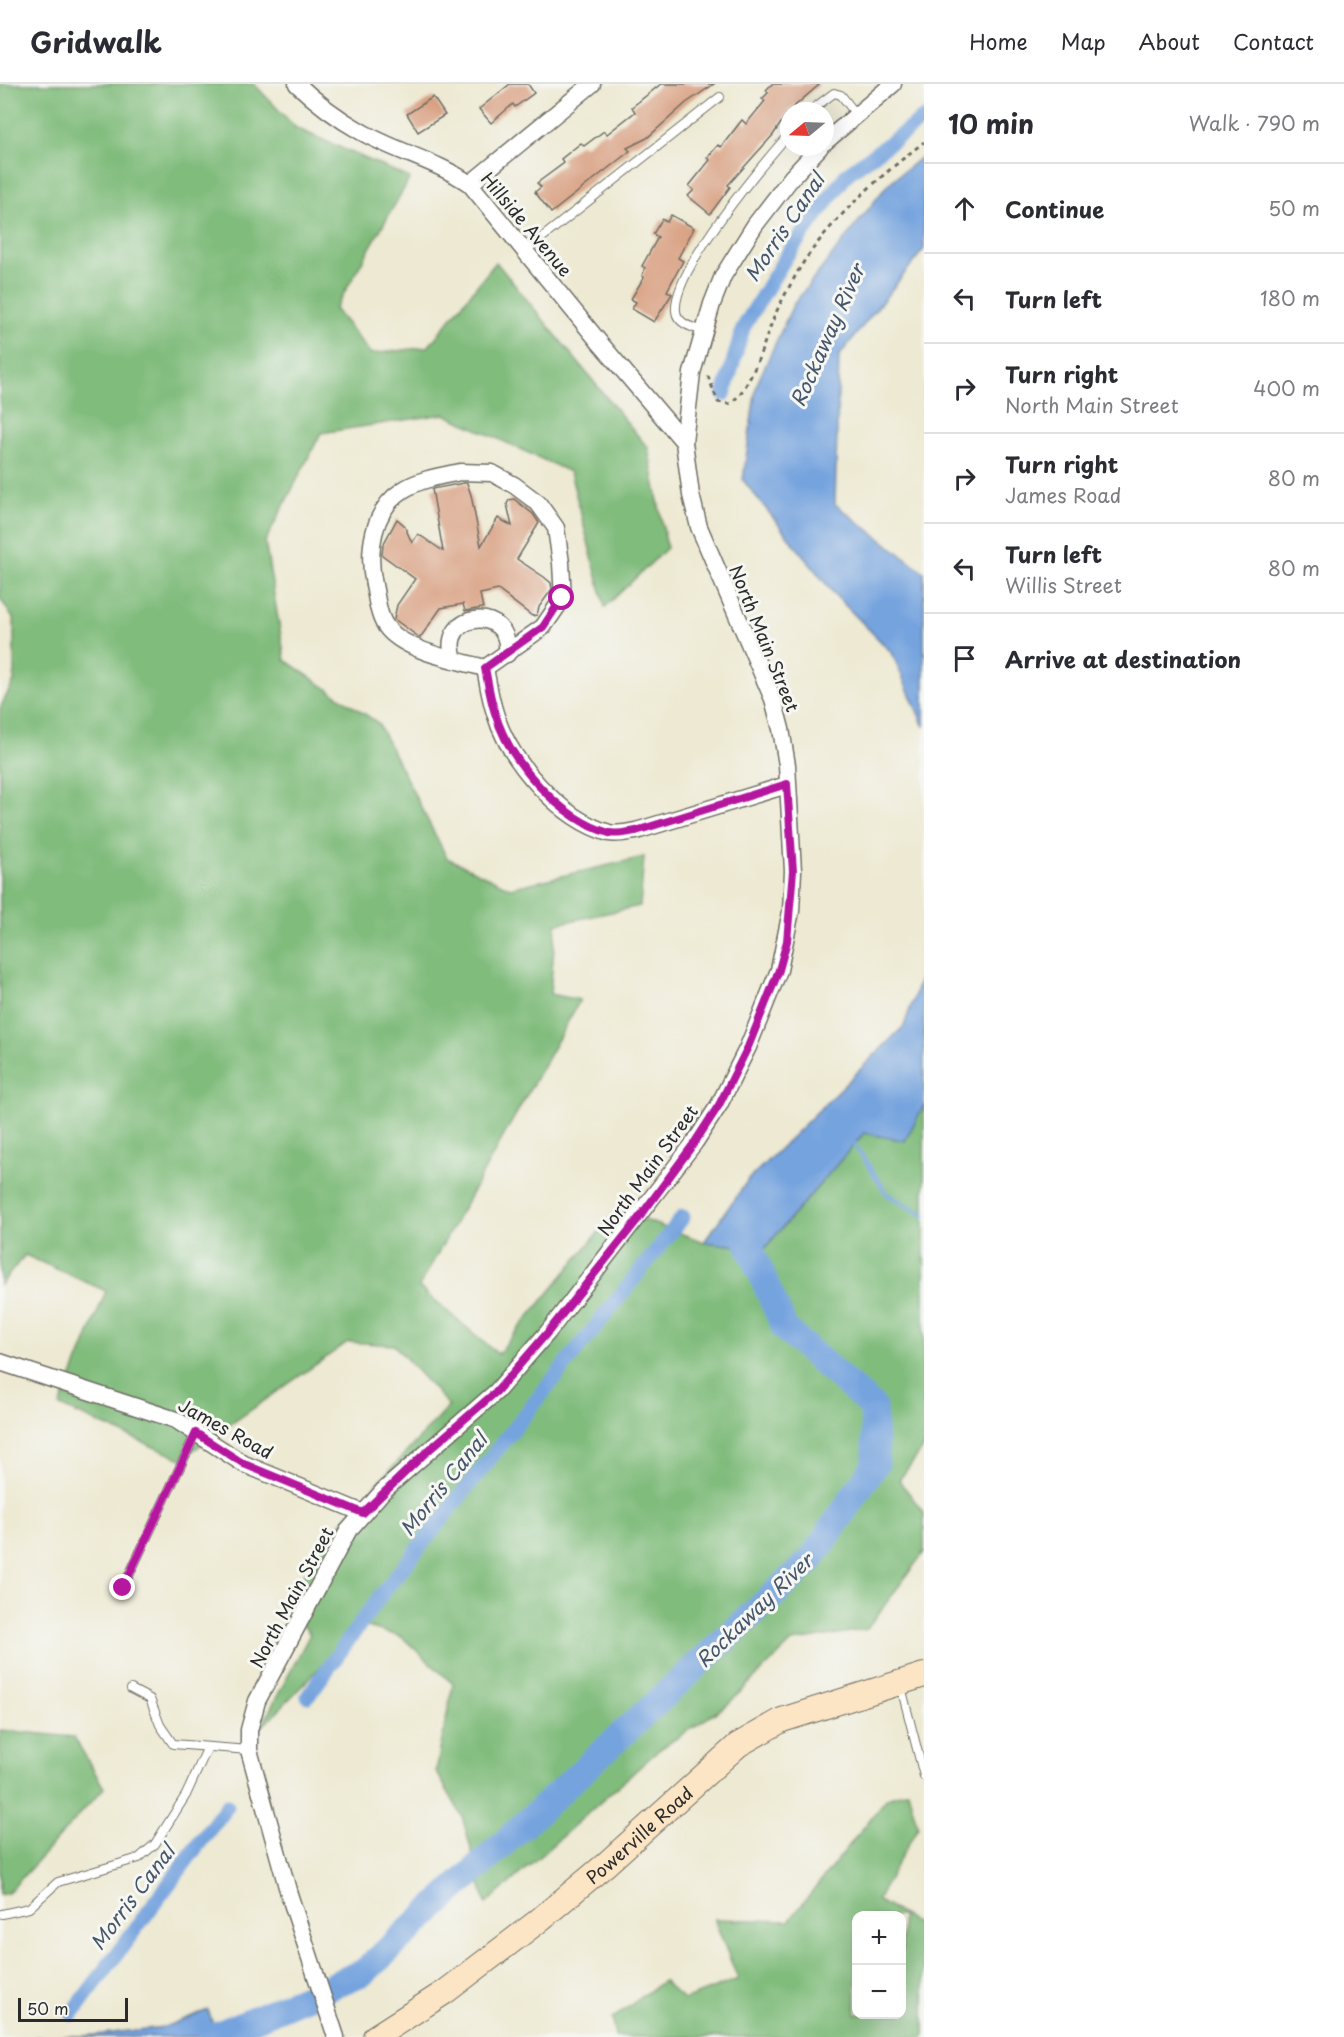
<!DOCTYPE html>
<html lang="en">
<head>
<meta charset="utf-8">
<style>
  :root { --surface:#fff; --page:#f7f7f7; --text:#2b2b33; --muted:#7c7c81; --line:#e1e1e2 }
  body { margin:0; font-family:"Playpen Sans",sans-serif; background:var(--page); color:var(--text) }
  .controls { position:absolute; right:18px; bottom:18px; display:grid; overflow:hidden; border-radius:12px; box-shadow:0 6px 24px #0002 }
  .controls button { width:54px; height:54px; display:grid; place-items:center; padding:0; border:0; border-bottom:2px solid var(--line); background:var(--surface); color:var(--text); font:30px sans-serif }
  .compass { position:absolute; left:780px; top:18px; width:54px; height:54px; border-radius:50%; background:var(--surface); box-shadow:0 6px 24px #0002; rotate:251deg }
  .scale { position:absolute; left:18px; bottom:15px; width:110px; box-sizing:border-box; padding-left:6px; border:3px solid #2b2b2b; border-top:0; font-size:16px; line-height:21px; white-space:nowrap; color:#2b2b2b; -webkit-text-stroke:4px #f6f6f2; paint-order:stroke }
  .stop { position:absolute; width:18px; height:18px; margin:-14px; border:4px solid #b5179e; border-radius:50%; background:#fff }
  .stop.end { background:#b5179e; border-color:#fff; box-shadow:0 2px 6px #0008 }
  .list { margin:0; padding:0; list-style:none }
  h2 { display:flex; justify-content:space-between; align-items:center; height:78px; margin:0; padding:0 24px; font-size:26px }
  h2 small { font-size:20px; font-weight:400; color:var(--muted) }
  .list li { display:grid; grid-template-columns:39px 1fr auto; gap:18px; align-items:center; box-sizing:border-box; height:90px; padding:0 24px; border-top:2px solid var(--line) }
  .list b { display:block; font-size:22px; white-space:nowrap }
  .list p { margin:0; font-size:20px; white-space:nowrap; color:var(--muted) }
  .list em { font-size:20px; font-style:normal; color:var(--muted) }
  .icon { flex:none; width:33px; height:33px; fill:none; stroke:currentColor; stroke-width:2; stroke-linecap:round; stroke-linejoin:round }
  .map { position:relative; flex:none; width:924px; height:1953px; overflow:hidden }
  header { display:flex; align-items:center; gap:36px; box-sizing:border-box; height:84px; padding:0 30px; background:var(--surface); border-bottom:2px solid var(--line) }
  header strong { font-size:28px }
  nav { display:flex; gap:33px; margin-inline-start:auto; font-size:21px }
  main { display:flex }
  aside { flex:1; background:var(--surface) }
  .map>svg:first-child { display:block }
</style>
</head>
<body>
<header>
<strong>Gridwalk</strong>
<nav><a>Home</a><a>Map</a><a>About</a><a>Contact</a></nav>
</header>
<main>
<div class="map">
<svg width="924" height="1953" viewBox="0 0 924 1953">
  <rect width="100%" height="100%" fill="#f6f6f2"/>
  <filter id="ink" filterUnits="userSpaceOnUse"><feTurbulence type="fractalNoise" baseFrequency=".0167" numOctaves="2"/><feDisplacementMap in="SourceGraphic" scale="12" xChannelSelector="R" yChannelSelector="G"/><feConvolveMatrix kernelMatrix="1 2 1 2 8 2 1 2 1" color-interpolation-filters="sRGB"/></filter>
  <filter id="wash" filterUnits="userSpaceOnUse"><feTurbulence type="fractalNoise" baseFrequency=".008" numOctaves="4" result="noise"/><feDisplacementMap in="SourceGraphic" scale="24" xChannelSelector="R" yChannelSelector="G"/><feGaussianBlur stdDeviation="1.35" result="paint"/><feColorMatrix in="noise" values="0 0 0 0 0 0 0 0 0 0 0 0 0 0 0 0 0 1.4 0 .05"/><feComposite in="paint" operator="in"/></filter>
  <g filter="url(#wash)">
    <rect width="100%" height="100%" fill="#ede9d2"/>
    <g fill="#80bc7b" stroke="#567453" stroke-width="1.5" fill-rule="evenodd">
      <polygon points="0,0 254,0 296,44 410,94 335,225 371,270 428,263 496,178 648,364 667,464 605,523 570,388 444,330 321,349 265,458 285,576 378,639 447,774 510,804 644,773 640,822 556,840 550,910 580,916 419,1203 498,1270 617,1126 704,1158 764,1165 864,1049 905,1056 924,1021 924,1363 899,1396 924,1429 924,1468 867,1545 792,1558 727,1621 660,1665 486,1820 462,1732 436,1687 453,1600 402,1553 361,1541 260,1645 310,1550 287,1522 319,1463 449,1322 394,1261 348,1258 181,1375 60,1322 106,1207 25,1171 0,1201 0,624 14,597 14,536 0,514"/>
      <polygon points="0,1646 74,1653 104,1704 8,1809 0,1811"/>
      <path d="M908,1707L918,1743L877,1816L914,1838L924,1836V1953H615L612,1935L663,1897L684,1916L738,1895L714,1835L789,1837L887,1714ZM856,1832H902V1930H856Z"/>
    </g>
    <g fill="#75a3de" stroke="#506784" stroke-width="1.5">
      <polygon points="924,71 924,165 839,272 835,420 924,488 924,643 892,569 834,510 743,396 756,302 793,221 888,100"/>
      <polygon points="924,884 924,1021 905,1057 864,1049 764,1165 704,1158 748,1096 904,942"/>
      <polygon points="208,1926 217,1953 34,1953 85,1952 164,1943"/>
    </g>
    <g fill="none" stroke-linecap="round" stroke-linejoin="round">
      <polyline stroke="#75a3de" stroke-width="4.5" points="851,1055 887,1110 924,1131"/>
      <g stroke="#75a3de" stroke-width="15">
        <polyline points="724,310 743,244 787,171 847,90 924,34"/>
        <polyline points="308,1612 381,1511 683,1133"/>
        <polyline points="72,1930 227,1722"/>
      </g>
      <polyline stroke="#75a3de" stroke-width="27" points="212,1953 364,1888 810,1477 876,1379 873,1323 785,1245 745,1152 762,1135"/>
    </g>
    <g id="blocks">
      <g fill="#d9a183">
        <polygon points="510,0 528,0 534,9 515,23 513,20 491,39 479,25"/>
        <polygon points="661,0 714,0 686,19 647,54 627,64 630,67 551,129 535,108 541,103 537,99 564,79 561,75 581,59 584,62 604,47 607,50 635,28 632,23"/>
        <polygon points="772,0 820,0 789,27 773,51 728,101 730,103 710,130 688,112 694,106 689,102 710,76 707,74 718,61 721,63 742,36 746,40 765,17 762,15 768,9 766,6"/>
        <polygon points="433,13 445,31 418,48 407,30"/>
        <polygon points="671,131 694,144 678,174 683,177 667,207 672,210 654,238 632,225 636,218 631,215 644,193 642,192 645,184 642,182 658,153 653,150 662,135 667,138"/>
        <polygon points="464,399 467,399 471,411 481,462 498,434 512,442 507,420 509,416 514,415 533,430 539,439 517,475 544,493 551,499 552,505 539,523 537,531 532,532 498,506 480,510 483,524 465,527 463,520 441,524 420,554 394,535 397,521 415,495 382,471 383,461 397,435 404,441 412,459 418,450 443,467 432,405"/>
      </g>
    </g>
  </g>
  <g filter="url(#ink)">
    <use href="#blocks" fill-opacity="0" stroke="#6f6e65" stroke-width="1.5"/>
    <g fill="none" stroke-linecap="round" stroke-linejoin="round">
      <defs>
        <g id="service">
          <polyline points="810,27 834,9 841,11 856,30"/>
          <polyline points="525,167 720,13"/>
          <path d="M704,247C694,244 677,240 676,227C672,187 762,81 789,50"/>
          <polyline points="123,1504 196,1349"/>
          <polyline points="900,1599 924,1692"/>
          <polyline points="131,1605 150,1615 160,1641 173,1660 249,1666"/>
          <polyline points="2,1830 29,1824 58,1798 139,1774 155,1760 186,1711 207,1665"/>
        </g>
        <g id="minor">
          <path d="M297,0C317,19 337,34 360,47C396,68 435,76 470,100L600,259L684,358"/>
          <polyline points="825,58 893,0"/>
          <polyline points="470,100 592,0"/>
          <path d="M460,388L492,389L514,401L538,419L556,444L561,479L563,514L543,543L485,584C456,576 408,568 388,545C378,534 377,514 374,501C367,468 372,426 403,406C420,395 441,392 460,388Z"/>
          <path d="M454,575C437,527 513,520 507,570"/>
          <path d="M485,584C488,599 490,614 495,629C509,677 560,735 609,749C617,751 628,748 636,747L787,701"/>
          <polyline points="0,1278 176,1336 244,1380 363,1429"/>
          <polyline points="336,1953 289,1810 249,1666 249,1646 257,1617 348,1447 383,1407 497,1307 548,1248 695,1058 719,1021 748,963 779,886 791,827 793,787 787,681 781,645 773,615 699,443 691,411 684,358 692,289 712,220 723,192 755,141 792,93 820,63"/>
        </g>
        <g id="secondary">
          <path id="s1" d="M375,1953L445,1908L537,1838L605,1781L738,1661L782,1636L924,1591"/>
        </g>
      </defs>
      <use href="#service" stroke="#6f6e65" stroke-width="10"/>
      <use href="#minor" stroke="#6f6e65" stroke-width="19"/>
      <use href="#secondary" stroke="#6f6e65" stroke-width="26"/>
      <path stroke="#6f6e65" stroke-width="3" stroke-dasharray="4.5 4.5" stroke-linecap="butt" d="M708,292L718,318L729,320C752,306 764,256 775,231C782,215 792,198 801,182C833,133 878,94 924,58"/>
      <use href="#service" stroke="#fff" stroke-width="8"/>
      <use href="#minor" stroke="#fff" stroke-width="16"/>
      <use href="#secondary" stroke="#fce5c4" stroke-width="24"/>
    </g>
  </g>
  <g fill="none" stroke-linecap="round" stroke-linejoin="round" filter="url(#ink)">
    <path stroke="#b5179e" stroke-width="8" d="M123,1504L196,1349L244,1380L363,1429L422,1372L497,1307L548,1248L642,1130L695,1058L719,1021L748,963L779,886L787,857L793,787L787,700L636,747C628,748 617,751 609,749C560,735 509,677 495,629C490,614 488,599 485,584L543,543L562,514"/>
  </g>
  <g text-anchor="middle" dominant-baseline="central" stroke-width="6" stroke-linejoin="round" paint-order="stroke">
    <g font-size="18" fill="#2b2b2b" stroke="#f6f6f2">
      <text transform="translate(527 140) rotate(50)">Hillside Avenue</text>
      <text transform="translate(765 554) rotate(68)">North Main Street</text>
      <text transform="translate(647 1086) rotate(-54)">North Main Street</text>
      <text transform="translate(226 1344) rotate(29)">James Road</text>
      <text transform="translate(291 1513) rotate(-62)">North Main Street</text>
      <text stroke="none"><textPath href="#s1" startOffset="333">Powerville Road</textPath></text>
    </g>
    <g font-size="20" font-style="italic" fill="#45556a" stroke="#f6f6f2">
      <text transform="translate(784 143) rotate(-56)">Morris Canal</text>
      <text transform="translate(827 251) rotate(-66)">Rockaway River</text>
      <text transform="translate(443 1400) rotate(-51)">Morris Canal</text>
      <text transform="translate(754 1526) rotate(-44)">Rockaway River</text>
      <text transform="translate(132 1813) rotate(-53)">Morris Canal</text>
    </g>
  </g>
</svg>
<div class="controls">
<button>+</button>
<button>−</button>
</div>
<svg class="compass" viewBox="-18 -18 36 36"><path d="M0-13l5 13h-10z" fill="#e53935"/><path d="M0 13l5-13h-10z" fill="#7c7c81"/></svg>
<div class="scale">50 m</div>
<div class="stop" style="left:562px;top:514px"></div>
<div class="stop end" style="left:123px;top:1504px"></div>
</div>
<aside>
<h2>10 min<small>Walk · 790 m</small></h2>
<ul class="list">
<li><svg class="icon" aria-label="ahead" viewBox="0 0 24 24"><path d="M12 20V5M6 11l6-6 6 6"/></svg><div><b>Continue</b></div><em>50 m</em></li>
<li><svg class="icon" aria-label="left" viewBox="0 0 24 24"><path d="M17 20v-9H6M10 6l-5 5 5 5"/></svg><div><b>Turn left</b></div><em>180 m</em></li>
<li><svg class="icon" aria-label="right" viewBox="0 0 24 24"><path d="M7 20v-9h11M14 6l5 5-5 5"/></svg><div><b>Turn right</b><p>North Main Street</p></div><em>400 m</em></li>
<li><svg class="icon" aria-label="right" viewBox="0 0 24 24"><path d="M7 20v-9h11M14 6l5 5-5 5"/></svg><div><b>Turn right</b><p>James Road</p></div><em>80 m</em></li>
<li><svg class="icon" aria-label="left" viewBox="0 0 24 24"><path d="M17 20v-9H6M10 6l-5 5 5 5"/></svg><div><b>Turn left</b><p>Willis Street</p></div><em>80 m</em></li>
<li><svg class="icon" aria-label="arrive" viewBox="0 0 24 24"><path d="M6 21V4h12l-3 4 3 4H6"/></svg><div><b>Arrive at destination</b></div></li>
</ul>
</aside>
</main>
</body>
</html>
